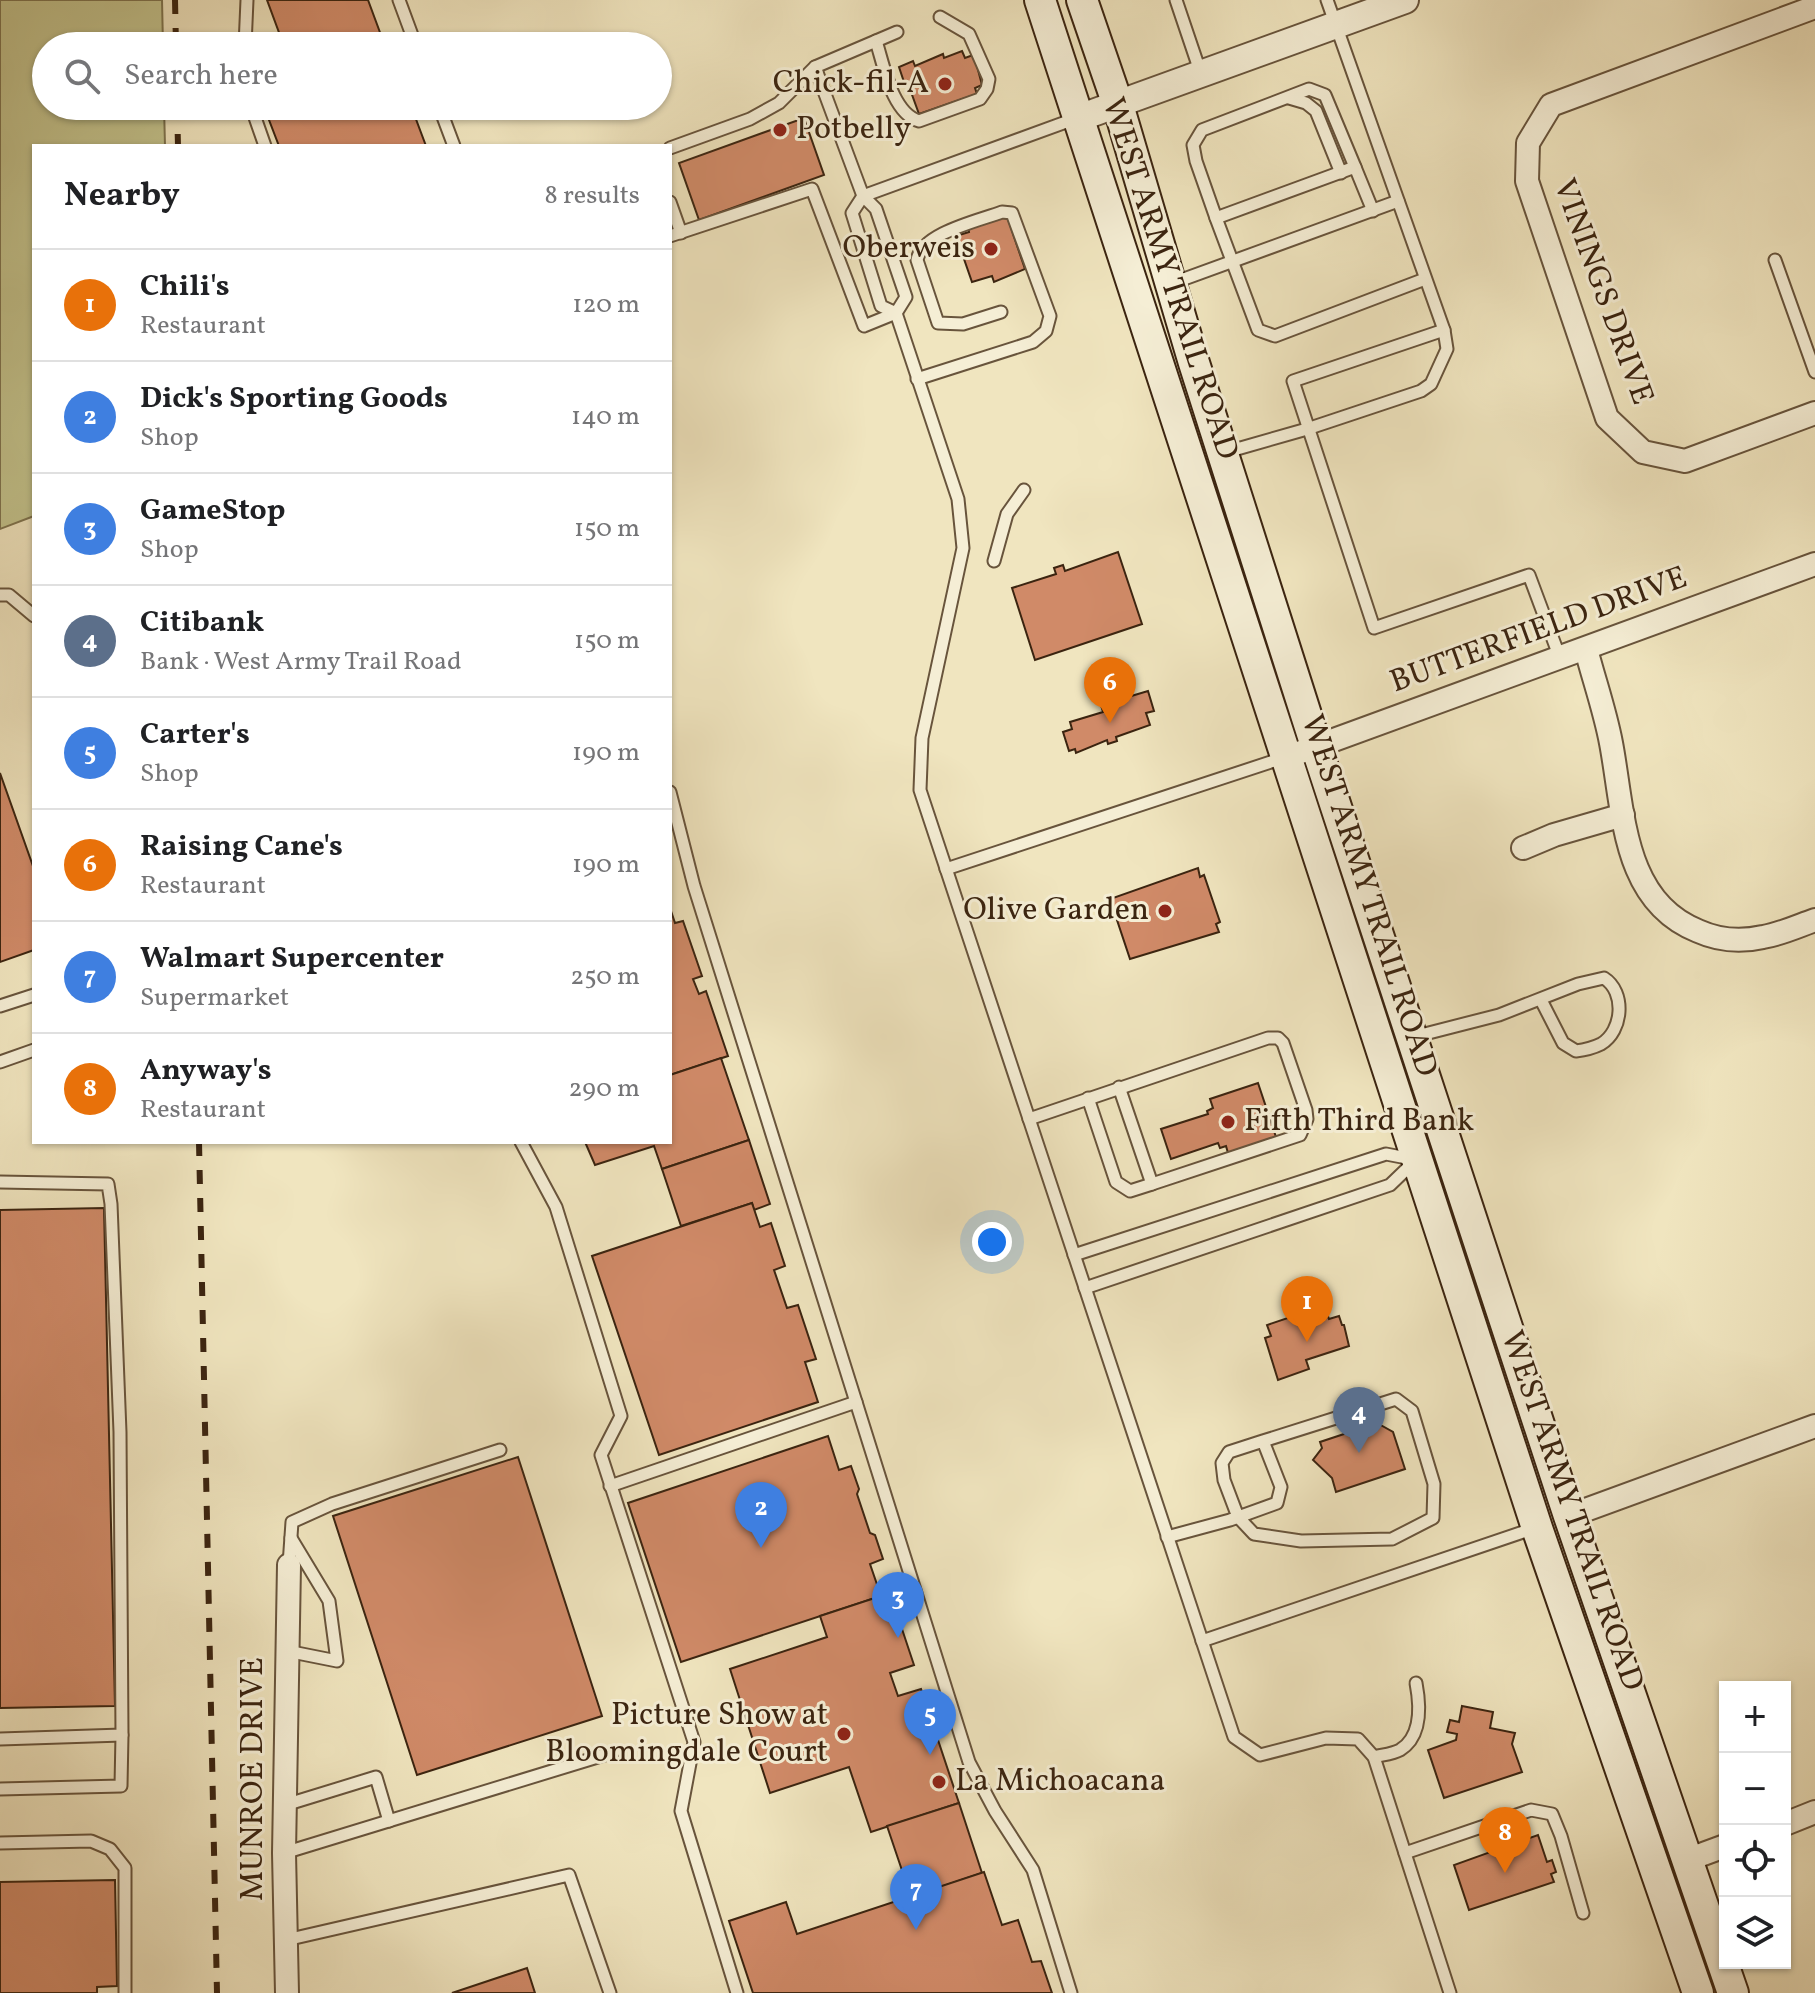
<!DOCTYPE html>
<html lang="en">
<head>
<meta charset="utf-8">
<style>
  :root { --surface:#fff; --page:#f2f2f2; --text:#202124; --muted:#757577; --line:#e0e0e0; --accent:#8f2418 }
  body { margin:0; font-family:Vollkorn,serif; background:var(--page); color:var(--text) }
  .controls { position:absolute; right:24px; bottom:24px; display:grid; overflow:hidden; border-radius:0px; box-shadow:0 2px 6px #0004 }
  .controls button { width:72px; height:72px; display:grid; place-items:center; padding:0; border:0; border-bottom:2px solid var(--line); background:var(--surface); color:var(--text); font:40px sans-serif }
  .you { position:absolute; left:992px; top:1242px; width:28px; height:28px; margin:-20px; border:6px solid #fff; border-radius:50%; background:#1a73e8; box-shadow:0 0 0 12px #1a73e833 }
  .badge { display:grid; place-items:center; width:52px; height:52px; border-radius:50%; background:var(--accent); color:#fff; font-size:26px; font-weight:700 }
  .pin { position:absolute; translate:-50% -66px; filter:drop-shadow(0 2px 4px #0008) }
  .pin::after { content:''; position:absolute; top:42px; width:28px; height:24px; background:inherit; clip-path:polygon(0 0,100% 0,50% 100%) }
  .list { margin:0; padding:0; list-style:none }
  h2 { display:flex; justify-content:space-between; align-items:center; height:104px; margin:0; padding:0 32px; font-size:34px }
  h2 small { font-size:26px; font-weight:400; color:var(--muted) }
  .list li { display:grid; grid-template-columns:52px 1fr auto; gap:24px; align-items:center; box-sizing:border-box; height:112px; padding:0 32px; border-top:2px solid var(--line) }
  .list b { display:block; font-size:30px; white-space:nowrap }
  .list p { margin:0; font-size:26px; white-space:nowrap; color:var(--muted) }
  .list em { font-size:26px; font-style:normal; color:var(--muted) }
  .icon { flex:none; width:44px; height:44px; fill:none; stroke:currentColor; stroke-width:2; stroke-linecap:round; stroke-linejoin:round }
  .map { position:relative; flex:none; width:1815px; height:1993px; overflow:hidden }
  .search { position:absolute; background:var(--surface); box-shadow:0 2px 6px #0004; left:32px; top:32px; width:640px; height:88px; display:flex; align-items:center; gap:20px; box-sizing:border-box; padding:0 28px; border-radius:44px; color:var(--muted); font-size:30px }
  .panel { position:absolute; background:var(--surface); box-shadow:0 2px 6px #0004; left:32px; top:144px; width:640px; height:1000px; border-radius:0px }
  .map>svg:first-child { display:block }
</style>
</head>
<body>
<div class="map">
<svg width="1815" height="1993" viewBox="0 0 1815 1993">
  <rect width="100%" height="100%" fill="#f0e5bf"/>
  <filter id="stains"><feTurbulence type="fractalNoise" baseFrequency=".0025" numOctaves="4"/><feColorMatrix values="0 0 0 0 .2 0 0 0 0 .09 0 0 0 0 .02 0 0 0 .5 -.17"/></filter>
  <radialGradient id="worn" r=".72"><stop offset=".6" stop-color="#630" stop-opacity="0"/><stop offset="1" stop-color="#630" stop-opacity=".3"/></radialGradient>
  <polygon fill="#c2c28c" stroke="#7e734e" stroke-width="2" points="0,0 162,0 163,46 46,46 46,106 164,106 165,146 34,146 34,516 0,529"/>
  <g fill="#d08a68" stroke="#3b2410" stroke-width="2">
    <polygon points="267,0 368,0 385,46 284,46"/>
    <polygon points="962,51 965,58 973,55 977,66 982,85 975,88 977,94 919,114 907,81 904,82 899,67 913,61 915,66 943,54 944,58"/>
    <polygon points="283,106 411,106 426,146 279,146 266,112"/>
    <polygon points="804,118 824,175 699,220 679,163"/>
    <polygon points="1007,216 1025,269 994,282 992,276 972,282 956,236 969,232 968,226"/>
    <polygon points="1118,552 1142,624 1035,660 1012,588 1056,574 1054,568 1063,565 1065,571"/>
    <polygon points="1148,691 1154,711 1146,713 1150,725 1116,737 1117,741 1108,744 1107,740 1076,753 1075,749 1069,751 1063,732 1072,729 1070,722 1103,712 1101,705"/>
    <polygon points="0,773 34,869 34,950 0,962"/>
    <polygon points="1198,868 1200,877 1204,875 1220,922 1216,924 1219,932 1130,959 1110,899"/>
    <polygon points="670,908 675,923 683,921 702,976 693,979 699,994 706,991 728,1056 670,1075"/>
    <polygon points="721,1058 749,1140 662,1169 654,1146 595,1165 585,1142 670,1142 670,1075"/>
    <polygon points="1258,1083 1276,1137 1228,1153 1226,1146 1220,1148 1218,1143 1171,1159 1161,1129 1208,1114 1207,1111 1213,1108 1210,1099"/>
    <polygon points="749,1140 770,1204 754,1210 752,1203 681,1226 662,1169"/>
    <polygon points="752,1203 760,1227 771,1223 785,1266 774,1270 787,1308 798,1305 816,1359 805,1362 818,1402 659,1455 592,1256"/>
    <polygon points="104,1208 115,1706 0,1708 0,1210"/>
    <polygon points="1323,1302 1329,1319 1339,1316 1342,1325 1344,1325 1349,1346 1306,1360 1309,1369 1278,1380 1265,1338 1271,1336 1267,1325 1291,1317 1289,1313"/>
    <polygon points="1377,1423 1393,1432 1405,1469 1336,1492 1332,1478 1313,1460 1322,1448 1320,1442"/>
    <polygon points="828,1436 839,1470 851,1466 859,1489 857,1494 870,1533 875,1535 883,1559 870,1564 881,1596 681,1662 628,1503"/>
    <polygon points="518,1457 602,1716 417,1775 333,1516"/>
    <polygon points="890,1593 914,1665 890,1673 898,1696 921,1689 959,1803 871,1832 849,1767 770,1793 730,1669 827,1637 820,1616"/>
    <polygon points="1462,1706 1493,1712 1490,1728 1515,1733 1512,1744 1522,1772 1444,1798 1428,1750 1456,1740 1457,1734 1447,1732 1450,1720 1459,1722"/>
    <polygon points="959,1803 982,1873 911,1897 887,1826"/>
    <polygon points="1538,1835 1547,1862 1552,1860 1556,1872 1551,1874 1554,1882 1469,1910 1454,1865"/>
    <polygon points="984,1872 1002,1925 1018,1920 1032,1962 1041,1961 1052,1993 753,1993 729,1921 786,1902 797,1934"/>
    <polygon points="115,1880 117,1986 97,1987 97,1993 0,1993 0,1882"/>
    <polygon points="527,1968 535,1993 452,1993"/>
  </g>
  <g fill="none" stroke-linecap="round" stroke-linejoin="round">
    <defs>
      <g id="service">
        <polyline points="399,0 416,46"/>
        <polyline points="1176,0 1201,74"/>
        <path d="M876,41C884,66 892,113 919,121L980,99L987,89L989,79L969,34L940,17"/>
        <polyline points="245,46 247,0"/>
        <polyline points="1289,98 1306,103 1316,111 1341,173"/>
        <polyline points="251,106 265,146"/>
        <polyline points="439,106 454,146"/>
        <polyline points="1077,118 863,196 852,213 881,306 896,313 958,499 963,548 922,738 920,790 1234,1737 1260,1755 1326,1738 1358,1739 1374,1757 1450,1993"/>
        <polyline points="670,148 750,119 779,103 815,67 897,32"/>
        <polyline points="670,202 681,233"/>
        <polyline points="1373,211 1355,167 1216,218 1258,330 1275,336 1425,279"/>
        <polyline points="1216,218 1196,161 1193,145 1202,130 1309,89 1325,95 1355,167"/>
        <polyline points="670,236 812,189 864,326 896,313 906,297 876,209 863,196 815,67"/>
        <polyline points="1775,260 1815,372"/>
        <polyline points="1173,283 1398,201"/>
        <polyline points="1444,330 1293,381 1374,628 1529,575 1560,658"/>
        <path d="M917,379L1033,342L1046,331L1050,316L1012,213L1002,212C978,221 922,233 917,260L938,323L963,324L1001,312"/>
        <polyline points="1223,453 1307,429 1421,391 1431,384 1447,349 1444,330 1327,0"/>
        <polyline points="994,561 1007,514 1024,490"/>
        <polyline points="0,595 9,595 34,616"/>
        <polyline points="670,792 694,886 969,1762 995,1811 1033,1870 1071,1993"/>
        <polyline points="946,869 1283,758"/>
        <polyline points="0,1006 34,995"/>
        <path d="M1413,1037L1499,1015L1578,984L1604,978C1626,992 1623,1031 1601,1044C1593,1048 1584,1050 1576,1051L1563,1043L1541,1000"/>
        <polyline points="0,1062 34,1050"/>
        <polyline points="1088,1098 1116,1182 1130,1191 1152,1184 1119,1087"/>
        <polyline points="1029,1119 1268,1038 1278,1038 1283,1043 1306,1110 1307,1119 1300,1135 1152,1184"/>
        <polyline points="521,1142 556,1207 621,1416 601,1455 694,1742 681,1811 737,1993"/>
        <polyline points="0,1182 108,1184 111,1204 120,1432 122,1735 0,1739"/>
        <polyline points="1074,1255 1386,1154 1412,1159"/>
        <polyline points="1085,1288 1390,1185 1416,1160"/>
        <polyline points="610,1486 856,1402"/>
        <polyline points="1167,1537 1230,1520 1277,1503 1281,1487 1263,1441 1229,1452 1222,1463 1224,1480 1238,1517 1254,1534 1301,1541 1392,1539 1433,1518 1434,1484 1412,1411 1396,1399 1263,1441"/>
        <polyline points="289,1565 292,1522 332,1504 500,1450"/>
        <polyline points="1202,1641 1535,1528"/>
        <polyline points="287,1651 337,1661 329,1601 291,1538"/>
        <path d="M1374,1757C1381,1755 1393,1754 1400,1750C1423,1736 1420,1704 1416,1683"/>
        <polyline points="0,1789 121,1786 122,1735"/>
        <polyline points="285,1805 376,1777 389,1821"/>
        <polyline points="0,1843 91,1841 110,1849 125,1868 125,1993"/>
        <polyline points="284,1853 614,1752"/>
        <polyline points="1405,1853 1531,1810 1552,1814 1561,1836 1583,1913"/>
        <polyline points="286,1940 569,1875 610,1993"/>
      </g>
      <g id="minor">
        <polyline points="1815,7 1551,105 1528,143 1527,181 1607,418 1643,452 1685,461 1815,413"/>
        <path d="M1586,649C1594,680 1605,711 1611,743C1624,811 1622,901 1698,931C1718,940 1741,942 1763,937C1781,934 1798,926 1815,920"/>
        <polyline points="1301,752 1815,564"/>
        <polyline points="1523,848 1554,835 1623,815"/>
        <polyline points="1569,1516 1815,1426"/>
        <polyline points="1785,1824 1815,1812"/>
        <polyline points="1687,1860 1725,1846"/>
        <polyline points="287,1993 284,1853 289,1565"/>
      </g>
      <polyline id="tertiary" points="1079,118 1405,0"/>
      <g id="secondary">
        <polyline points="1040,0 1537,1528 1698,1993"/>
        <polyline points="1082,0 1118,105 1194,363 1316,746 1569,1516 1733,1993"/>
      </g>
    </defs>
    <use href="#service" stroke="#68543c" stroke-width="15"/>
    <use href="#minor" stroke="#68543c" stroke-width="26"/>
    <use href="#tertiary" stroke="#68543c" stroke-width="30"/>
    <use href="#secondary" stroke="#3b2410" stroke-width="34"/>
    <use href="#service" stroke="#f5eed5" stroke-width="11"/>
    <use href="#minor" stroke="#f5eed5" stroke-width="22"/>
    <use href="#tertiary" stroke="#f5eed5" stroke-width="26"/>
    <use href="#secondary" stroke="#f5eed5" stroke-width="30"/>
    <g stroke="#3b2410" stroke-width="6" stroke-dasharray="14 14" stroke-linecap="butt">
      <polyline points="175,0 176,46"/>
      <polyline points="177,106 178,146"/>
      <polyline points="199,1142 217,1993"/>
    </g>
  </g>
  <g fill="#8f2418" stroke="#f5eed5" stroke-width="3">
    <circle cx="945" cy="84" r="8"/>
    <circle cx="780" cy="130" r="8"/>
    <circle cx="991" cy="249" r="8"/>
    <circle cx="1165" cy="911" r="8"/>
    <circle cx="1228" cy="1122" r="8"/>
    <circle cx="844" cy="1734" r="8"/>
    <circle cx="939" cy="1782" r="8"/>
  </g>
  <g text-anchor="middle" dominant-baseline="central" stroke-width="6" stroke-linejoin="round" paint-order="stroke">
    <g font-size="32" fill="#3b2410" stroke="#f5eed5" text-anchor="end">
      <text x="929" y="84">Chick-fil-A</text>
      <text x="796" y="130" text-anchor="start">Potbelly</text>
      <text x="975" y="249">Oberweis</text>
      <text x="1149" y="911">Olive Garden</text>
      <text x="1244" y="1122" text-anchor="start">Fifth Third Bank</text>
      <text x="828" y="1716">Picture Show at<tspan x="828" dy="37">Bloomingdale Court</tspan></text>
      <text x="955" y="1782" text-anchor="start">La Michoacana</text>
    </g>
    <g font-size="32" fill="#3b2410" stroke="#f5eed5">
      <text transform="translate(1169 279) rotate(72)">WEST ARMY TRAIL ROAD</text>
      <text transform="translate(1602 292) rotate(70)">VININGS DRIVE</text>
      <text transform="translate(1539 631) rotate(-20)">BUTTERFIELD DRIVE</text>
      <text transform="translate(1368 896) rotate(72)">WEST ARMY TRAIL ROAD</text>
      <text transform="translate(1571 1511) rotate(71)">WEST ARMY TRAIL ROAD</text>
      <text transform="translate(254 1779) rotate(-90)">MUNROE DRIVE</text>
    </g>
  </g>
  <rect width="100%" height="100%" filter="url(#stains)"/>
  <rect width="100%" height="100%" fill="url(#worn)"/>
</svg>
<div class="controls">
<button>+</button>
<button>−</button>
<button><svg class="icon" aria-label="locate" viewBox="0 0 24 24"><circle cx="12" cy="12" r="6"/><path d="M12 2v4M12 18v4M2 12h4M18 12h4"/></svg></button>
<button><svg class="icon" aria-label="layers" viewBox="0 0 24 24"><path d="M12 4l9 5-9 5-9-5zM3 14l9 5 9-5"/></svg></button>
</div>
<div class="you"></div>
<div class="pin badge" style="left:1307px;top:1342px;background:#e8710a">1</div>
<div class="pin badge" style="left:761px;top:1548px;background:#3f7fe0">2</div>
<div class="pin badge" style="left:898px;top:1638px;background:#3f7fe0">3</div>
<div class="pin badge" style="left:1359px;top:1453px;background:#5c6f8a">4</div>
<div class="pin badge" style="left:930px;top:1755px;background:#3f7fe0">5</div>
<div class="pin badge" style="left:1110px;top:723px;background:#e8710a">6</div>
<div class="pin badge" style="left:916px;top:1930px;background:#3f7fe0">7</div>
<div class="pin badge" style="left:1505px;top:1873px;background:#e8710a">8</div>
<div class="search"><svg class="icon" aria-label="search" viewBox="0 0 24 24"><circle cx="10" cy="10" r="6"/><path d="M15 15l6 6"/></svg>Search here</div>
<section class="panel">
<h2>Nearby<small>8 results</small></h2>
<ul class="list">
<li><span class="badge" style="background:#e8710a">1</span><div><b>Chili's</b><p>Restaurant</p></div><em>120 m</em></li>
<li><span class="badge" style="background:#3f7fe0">2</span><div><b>Dick's Sporting Goods</b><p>Shop</p></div><em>140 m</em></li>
<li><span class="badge" style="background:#3f7fe0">3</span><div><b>GameStop</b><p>Shop</p></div><em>150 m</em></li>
<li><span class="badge" style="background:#5c6f8a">4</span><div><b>Citibank</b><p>Bank · West Army Trail Road</p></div><em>150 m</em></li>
<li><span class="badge" style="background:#3f7fe0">5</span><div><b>Carter's</b><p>Shop</p></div><em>190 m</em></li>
<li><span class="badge" style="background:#e8710a">6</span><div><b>Raising Cane's</b><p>Restaurant</p></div><em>190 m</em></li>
<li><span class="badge" style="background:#3f7fe0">7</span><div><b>Walmart Supercenter</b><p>Supermarket</p></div><em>250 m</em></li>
<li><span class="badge" style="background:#e8710a">8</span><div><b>Anyway's</b><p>Restaurant</p></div><em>290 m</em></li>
</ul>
</section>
</div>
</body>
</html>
